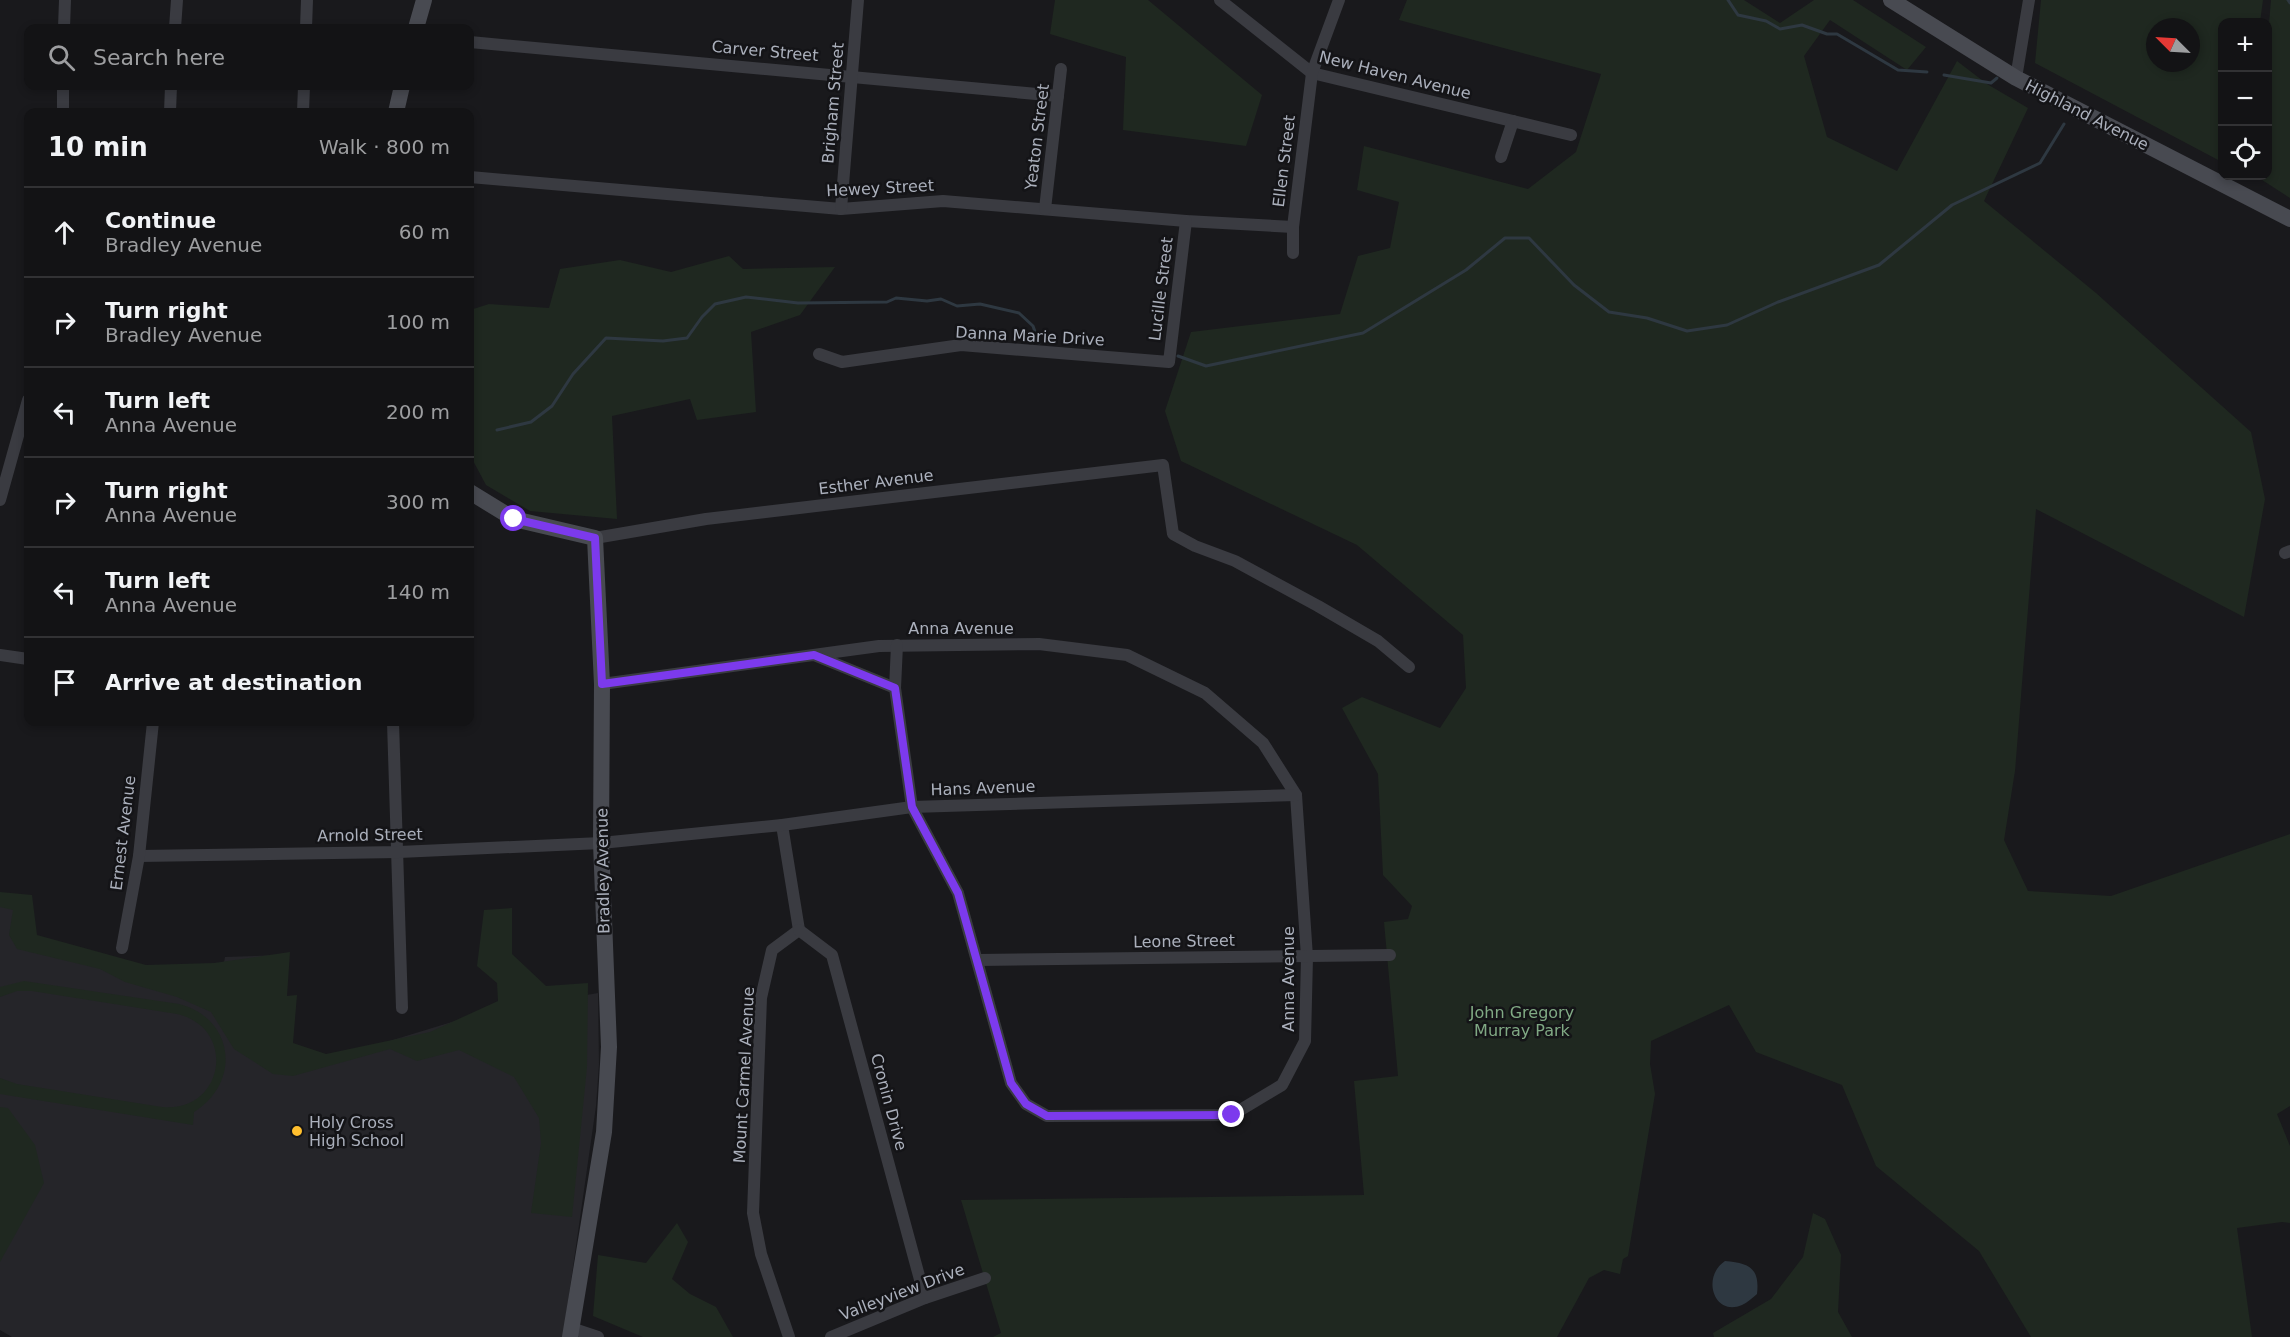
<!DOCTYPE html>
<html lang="en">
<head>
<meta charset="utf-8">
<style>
  :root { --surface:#131315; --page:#202022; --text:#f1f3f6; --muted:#9d9ea0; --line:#323234 }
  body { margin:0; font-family:"DejaVu Sans",sans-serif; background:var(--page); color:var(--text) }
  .controls { position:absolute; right:18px; top:18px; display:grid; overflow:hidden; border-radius:12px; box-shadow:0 3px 9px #0003 }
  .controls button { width:54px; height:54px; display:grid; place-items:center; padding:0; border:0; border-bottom:2px solid var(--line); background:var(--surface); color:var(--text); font:30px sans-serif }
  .compass { position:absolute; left:2146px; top:18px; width:54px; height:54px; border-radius:50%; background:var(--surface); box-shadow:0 3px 9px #0003; rotate:294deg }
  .stop { position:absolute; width:18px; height:18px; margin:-14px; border:4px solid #7c3aed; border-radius:50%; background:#fff }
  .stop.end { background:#7c3aed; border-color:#fff; box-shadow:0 2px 6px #0008 }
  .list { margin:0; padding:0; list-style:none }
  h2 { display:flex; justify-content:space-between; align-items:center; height:78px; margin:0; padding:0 24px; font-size:26px }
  h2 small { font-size:20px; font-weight:400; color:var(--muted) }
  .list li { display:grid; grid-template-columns:39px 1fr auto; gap:18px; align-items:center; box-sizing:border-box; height:90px; padding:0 24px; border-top:2px solid var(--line) }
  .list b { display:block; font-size:22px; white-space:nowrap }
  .list p { margin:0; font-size:20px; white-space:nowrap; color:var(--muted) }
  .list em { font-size:20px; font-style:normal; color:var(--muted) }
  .icon { flex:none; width:33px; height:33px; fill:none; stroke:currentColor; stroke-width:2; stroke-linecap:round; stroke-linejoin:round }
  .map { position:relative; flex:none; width:2290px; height:1337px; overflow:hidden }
  .search { position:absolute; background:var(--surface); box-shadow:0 3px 9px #0003; left:24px; top:24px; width:450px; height:66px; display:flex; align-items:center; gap:15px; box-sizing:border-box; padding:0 21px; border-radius:12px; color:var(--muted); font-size:22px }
  .panel { position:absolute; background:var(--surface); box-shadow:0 3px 9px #0003; left:24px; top:108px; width:450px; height:618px; border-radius:12px }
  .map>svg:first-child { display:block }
</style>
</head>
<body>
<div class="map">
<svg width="2290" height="1337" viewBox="0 0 2290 1337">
  <rect width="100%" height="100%" fill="#19191c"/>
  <polygon fill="#252529" points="0,894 29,899 22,944 132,971 223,968 225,957 282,955 285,1073 478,1014 598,993 599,1064 596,1106 563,1337 12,1337 0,1330"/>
  <g fill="#1f2820" fill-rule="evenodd">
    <polygon points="1055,0 1148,0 1262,95 1246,146 1123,130 1126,57 1050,34"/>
    <polygon points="1407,0 1744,0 1780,23 1814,0 1853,0 1926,47 1907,70 1830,20 1804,56 1827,137 1897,171 1957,61 1987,84 2028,108 1984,201 2096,293 2251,432 2265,499 2244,617 2036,509 2015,771 2004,840 2028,891 2111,896 2290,834 2290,1106 2277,1114 2290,1146 2290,1223 2282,1222 2237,1228 2252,1337 2031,1337 1979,1251 1876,1166 1842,1085 1756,1052 1729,1005 1651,1041 1650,1064 1655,1094 1628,1256 1623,1259 1620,1274 1604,1270 1589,1278 1557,1337 993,1337 1001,1333 961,1200 1364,1195 1354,1081 1398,1076 1384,922 1408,919 1412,906 1383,875 1378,774 1342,708 1362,697 1440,728 1466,688 1463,635 1357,545 1181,461 1165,411 1191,332 1340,314 1358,256 1390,248 1399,202 1357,190 1364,146 1528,189 1576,152 1601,74 1399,20"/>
    <path d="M2041,0H2263L2260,22H2222V162L2035,63ZM2155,27H2191V63H2155Z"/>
    <polygon points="2271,0 2290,0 2290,198 2256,176 2268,176 2268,35"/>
    <polygon points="729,256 743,269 835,267 800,315 751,332 756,412 697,420 690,399 612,416 617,519 530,511 486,485 470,455 470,310 489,304 549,308 560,269 620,260 671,272"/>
    <polygon points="0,892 32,895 37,935 146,965 214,963 290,952 287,996 297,995 293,1043 326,1054 430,1032 498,1001 497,983 477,966 484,910 512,908 512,954 546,986 588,983 587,1067 572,1217 531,1213 541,1143 539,1118 514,1077 459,1050 417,1061 390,1049 293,1076 273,1074 234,1049 211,1012 177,997 125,982 100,969 17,949 9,935 13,910 0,907"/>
    <path d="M24,981L179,1004C234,1018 242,1082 194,1112L193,1125L0,1094V1078L17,1084L162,1107C224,1113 238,1028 177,1014L32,991H17L0,997V987Z"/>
    <polygon points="0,1107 8,1108 35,1145 44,1183 0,1262"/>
    <polygon points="1813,1213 1825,1219 1841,1255 1838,1312 1852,1337 1714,1337 1713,1333 1771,1299 1803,1257"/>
    <polygon points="677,1223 688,1242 672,1279 690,1294 716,1307 733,1337 643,1337 593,1316 598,1255 646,1263"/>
  </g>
  <path fill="#2e3841" d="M1725,1261C1749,1263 1760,1268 1757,1294C1752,1298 1747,1303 1742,1305C1714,1317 1701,1277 1725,1261Z"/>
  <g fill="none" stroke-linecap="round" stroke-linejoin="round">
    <g stroke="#2e3841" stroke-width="3">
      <polyline points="1728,0 1738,15 1766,21 1780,29 1802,25 1827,34 1837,34 1898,70 1927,72"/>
      <polyline points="2288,0 2290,3"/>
      <polyline points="1944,75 1991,83 1997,78"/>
      <polyline points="1178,356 1206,366 1363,333 1466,270 1505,238 1529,238 1574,285 1609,312 1647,318 1687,331 1727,325 1778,302 1879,265 1952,205 2040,163 2064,124"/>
      <polyline points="497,430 531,422 552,406 573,374 606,338 663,341 687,338 702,317 715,304 746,297 798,303 887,302 896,298 927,301 941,299 957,306 980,304 1019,313 1033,326 1039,343"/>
    </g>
    <g stroke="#3a3b41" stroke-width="12">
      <polyline points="1220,0 1312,73 1571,135"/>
      <polyline points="64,28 65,0"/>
      <polyline points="175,28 177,0"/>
      <polyline points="306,28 307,0"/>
      <polyline points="470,42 1058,96"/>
      <polyline points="2016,78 2029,0"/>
      <polyline points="63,112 63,86"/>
      <polyline points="170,112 171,86"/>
      <polyline points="303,112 304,86"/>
      <polyline points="1501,157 1513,121"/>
      <polyline points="470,177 841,209 943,201 1186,221 1293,227"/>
      <polyline points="841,209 858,0"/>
      <polyline points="1045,209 1061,69"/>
      <polyline points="1293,253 1293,227 1312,73 1339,0"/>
      <polyline points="819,354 842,362 961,345 1169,362 1186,221"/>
      <polyline points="0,500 28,400"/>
      <polyline points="595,538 706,519 1163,465 1173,534 1195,546 1235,561 1318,606 1378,641 1409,667"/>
      <polyline points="2285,553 2290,551"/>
      <polyline points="0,655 28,659"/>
      <polyline points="602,684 879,646 1039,644 1127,655 1205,693 1263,743 1296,795 1307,957 1305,1041 1282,1085 1232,1115 1047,1116 1026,1104 1011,1083 958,893 912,807 895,688 814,655"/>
      <polyline points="895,688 897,645"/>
      <polyline points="393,722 402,1008"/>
      <polyline points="782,825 799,930 772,950 761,998 753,1213 761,1254 789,1337"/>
      <polyline points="139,856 399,852 601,843 782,825 912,807 1296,795"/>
      <polyline points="799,930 832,955 925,1298"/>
      <polyline points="122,948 139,856 153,722"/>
      <polyline points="978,960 1390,955"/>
      <polyline points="571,1328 598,1337"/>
      <polyline points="831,1337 925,1298 985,1278"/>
    </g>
    <g stroke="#484a51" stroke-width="16">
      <polyline points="1891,0 2016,78 2290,219"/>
      <polyline points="416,28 424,0"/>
      <polyline points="396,112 402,86"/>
      <polyline points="470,492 514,519 595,538 602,684 601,843 609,1047 604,1132 570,1337"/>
    </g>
  </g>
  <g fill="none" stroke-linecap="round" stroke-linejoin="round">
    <polyline stroke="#7c3aed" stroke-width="8" points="514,519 595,538 602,684 814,655 895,688 912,807 958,893 1011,1083 1026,1104 1047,1116 1232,1115"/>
  </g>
  <circle fill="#ffbf2e" stroke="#141417" stroke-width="2" cx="297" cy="1131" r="6"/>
  <g text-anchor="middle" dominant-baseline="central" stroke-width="5" stroke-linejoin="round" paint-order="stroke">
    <g font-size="16" fill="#abb0bc" stroke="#141417">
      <text transform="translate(765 51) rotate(5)">Carver Street</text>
      <text transform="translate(1395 75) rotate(14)">New Haven Avenue</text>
      <text transform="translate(833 103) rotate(-85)">Brigham Street</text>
      <text transform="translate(2087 115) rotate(27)">Highland Avenue</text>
      <text transform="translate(1037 137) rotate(-83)">Yeaton Street</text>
      <text transform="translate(1284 161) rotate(-83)">Ellen Street</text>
      <text transform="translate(880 188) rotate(-3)">Hewey Street</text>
      <text transform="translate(1161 289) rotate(-83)">Lucille Street</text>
      <text transform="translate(1030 336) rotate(3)">Danna Marie Drive</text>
      <text transform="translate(876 482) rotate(-7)">Esther Avenue</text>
      <text x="961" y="628">Anna Avenue</text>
      <text transform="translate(983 788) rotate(-2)">Hans Avenue</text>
      <text transform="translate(123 833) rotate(-83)">Ernest Avenue</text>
      <text transform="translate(370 835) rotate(-1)">Arnold Street</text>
      <text transform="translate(603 871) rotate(-91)">Bradley Avenue</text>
      <text transform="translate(1184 941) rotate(-1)">Leone Street</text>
      <text transform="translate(1288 979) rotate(-90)">Anna Avenue</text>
      <text transform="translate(744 1075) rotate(-87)">Mount Carmel Avenue</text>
      <text transform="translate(889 1102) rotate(75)">Cronin Drive</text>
      <text transform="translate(902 1292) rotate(-21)">Valleyview Drive</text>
    </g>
    <g font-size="16" fill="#80a984" stroke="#141417">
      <text x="1522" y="1012">John Gregory<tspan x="1522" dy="18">Murray Park</tspan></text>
    </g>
    <g font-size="16" fill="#abb0bc" stroke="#141417" text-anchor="start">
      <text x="309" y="1122">Holy Cross<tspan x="309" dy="18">High School</tspan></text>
    </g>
  </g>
</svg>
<div class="controls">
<button>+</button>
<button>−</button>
<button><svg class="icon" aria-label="locate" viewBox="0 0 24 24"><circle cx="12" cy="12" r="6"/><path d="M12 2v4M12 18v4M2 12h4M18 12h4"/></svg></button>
</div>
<svg class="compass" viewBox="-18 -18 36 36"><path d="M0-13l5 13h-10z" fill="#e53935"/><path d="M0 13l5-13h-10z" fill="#9d9ea0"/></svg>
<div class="stop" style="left:514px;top:519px"></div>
<div class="stop end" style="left:1232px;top:1115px"></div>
<div class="search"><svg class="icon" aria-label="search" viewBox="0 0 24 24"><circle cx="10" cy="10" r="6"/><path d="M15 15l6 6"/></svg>Search here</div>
<section class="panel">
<h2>10 min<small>Walk · 800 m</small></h2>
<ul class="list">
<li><svg class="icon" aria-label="ahead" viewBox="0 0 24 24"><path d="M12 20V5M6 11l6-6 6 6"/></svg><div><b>Continue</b><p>Bradley Avenue</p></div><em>60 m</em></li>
<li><svg class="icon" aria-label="right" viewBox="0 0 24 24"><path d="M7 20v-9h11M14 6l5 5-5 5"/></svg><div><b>Turn right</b><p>Bradley Avenue</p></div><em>100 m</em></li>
<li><svg class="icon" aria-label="left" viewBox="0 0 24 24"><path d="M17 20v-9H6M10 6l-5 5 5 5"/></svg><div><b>Turn left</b><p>Anna Avenue</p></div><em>200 m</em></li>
<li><svg class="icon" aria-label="right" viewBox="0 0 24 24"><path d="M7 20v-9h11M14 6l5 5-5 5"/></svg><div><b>Turn right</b><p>Anna Avenue</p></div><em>300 m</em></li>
<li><svg class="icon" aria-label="left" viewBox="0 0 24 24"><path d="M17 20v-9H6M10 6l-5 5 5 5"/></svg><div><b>Turn left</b><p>Anna Avenue</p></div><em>140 m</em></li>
<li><svg class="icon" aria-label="arrive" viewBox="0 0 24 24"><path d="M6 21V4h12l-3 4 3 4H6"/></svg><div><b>Arrive at destination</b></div></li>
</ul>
</section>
</div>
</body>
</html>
